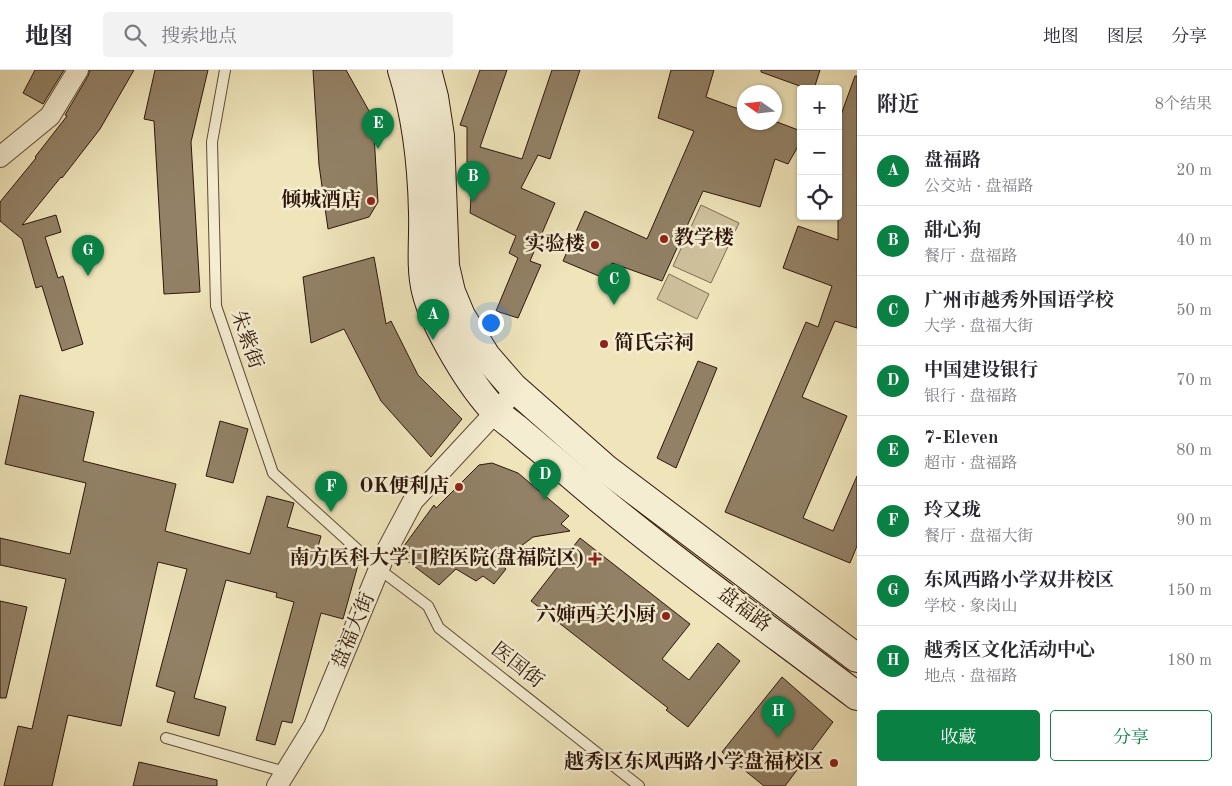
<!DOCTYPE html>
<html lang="zh">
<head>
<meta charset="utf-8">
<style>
  :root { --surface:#fff; --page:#f2f2f3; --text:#2b2b33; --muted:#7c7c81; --line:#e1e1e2; --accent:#0b8043 }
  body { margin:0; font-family:"Old Standard TT","Noto Serif SC",serif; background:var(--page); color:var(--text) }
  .controls { position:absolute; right:15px; top:15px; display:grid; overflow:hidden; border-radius:5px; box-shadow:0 1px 4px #0004 }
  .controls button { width:45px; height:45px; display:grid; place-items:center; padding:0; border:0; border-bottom:1px solid var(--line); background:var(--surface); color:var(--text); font:25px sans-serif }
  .compass { position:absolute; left:737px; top:15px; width:45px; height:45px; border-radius:50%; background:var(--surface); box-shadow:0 1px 4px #0004; rotate:284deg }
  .you { position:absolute; left:490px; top:252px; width:18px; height:18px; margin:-12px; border:4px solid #fff; border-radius:50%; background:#1a73e8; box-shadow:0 0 0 8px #1a73e833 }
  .badge { display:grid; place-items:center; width:32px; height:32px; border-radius:50%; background:var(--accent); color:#fff; font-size:16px; font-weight:700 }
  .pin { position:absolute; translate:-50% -41px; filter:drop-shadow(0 1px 2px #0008) }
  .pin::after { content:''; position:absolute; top:26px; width:18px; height:15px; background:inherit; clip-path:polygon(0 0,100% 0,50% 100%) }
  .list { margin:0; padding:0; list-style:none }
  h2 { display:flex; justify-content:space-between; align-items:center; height:65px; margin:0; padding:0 20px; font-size:21px }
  h2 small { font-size:16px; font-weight:400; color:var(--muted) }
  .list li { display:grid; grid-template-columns:32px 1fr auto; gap:15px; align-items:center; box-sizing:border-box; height:70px; padding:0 20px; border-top:1px solid var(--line) }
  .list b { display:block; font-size:19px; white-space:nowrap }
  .list p { margin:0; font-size:16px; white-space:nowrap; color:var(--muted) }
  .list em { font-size:16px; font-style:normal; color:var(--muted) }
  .actions { display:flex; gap:10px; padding:15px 20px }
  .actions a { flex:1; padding:11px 0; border:1px solid var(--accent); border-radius:5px; text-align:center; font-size:18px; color:var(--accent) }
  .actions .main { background:var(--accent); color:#fff }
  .icon { flex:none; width:28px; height:28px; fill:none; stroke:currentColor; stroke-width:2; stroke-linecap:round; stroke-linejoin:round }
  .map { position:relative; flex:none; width:857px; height:716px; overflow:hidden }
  header { display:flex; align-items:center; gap:30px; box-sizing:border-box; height:70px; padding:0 25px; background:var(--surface); border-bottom:1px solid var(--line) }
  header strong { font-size:24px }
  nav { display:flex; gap:28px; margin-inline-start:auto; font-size:18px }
  .search { width:350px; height:45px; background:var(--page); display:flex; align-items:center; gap:12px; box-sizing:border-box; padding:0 18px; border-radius:5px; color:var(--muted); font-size:19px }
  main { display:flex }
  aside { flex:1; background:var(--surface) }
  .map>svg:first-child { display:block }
</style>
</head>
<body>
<header>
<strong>地图</strong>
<div class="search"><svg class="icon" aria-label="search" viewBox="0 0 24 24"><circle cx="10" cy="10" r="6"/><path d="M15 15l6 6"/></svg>搜索地点</div>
<nav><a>地图</a><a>图层</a><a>分享</a></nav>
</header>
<main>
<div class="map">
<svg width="857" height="716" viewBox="0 0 857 716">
  <rect width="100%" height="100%" fill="#efe4ba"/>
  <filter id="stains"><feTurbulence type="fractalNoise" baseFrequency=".004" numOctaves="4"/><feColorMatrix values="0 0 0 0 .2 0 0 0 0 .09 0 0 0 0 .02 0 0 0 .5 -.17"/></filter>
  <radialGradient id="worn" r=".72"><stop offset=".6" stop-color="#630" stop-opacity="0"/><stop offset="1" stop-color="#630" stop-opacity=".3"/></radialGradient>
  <g fill="#cec19c" stroke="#7e6c54">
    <polygon points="701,135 739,153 711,213 673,196"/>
    <polygon points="669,204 709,224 697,249 657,229"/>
  </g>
  <g fill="#928166" stroke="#2e160b">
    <polygon points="35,0 64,0 43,34 23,23"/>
    <polygon points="90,0 134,0 100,59 62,108 61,107 22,155 56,145 61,162 45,167 58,208 63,206 83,274 62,281 42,216 36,218 22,169 0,151 0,132 36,88 35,87 67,46 65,45 88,6"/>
    <polygon points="155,0 208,0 191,72 200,222 164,224 154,51 144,49"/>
    <polygon points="313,0 346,0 373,48 378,132 369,147 328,159 319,95"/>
    <polygon points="480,0 507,0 480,77 522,89 552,0 580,0 550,89 538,85 521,118 555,133 530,191 541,195 518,248 496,241 518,188 509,183 516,166 470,143 472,113 467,113 467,57 460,55"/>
    <polygon points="671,0 714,0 706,27 744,41 744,52 777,52 801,61 801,71 788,94 775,89 760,137 703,121 662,211 612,193 606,209 563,191 585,141 647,169 694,61 658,48"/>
    <polygon points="761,0 820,0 814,19 808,19 761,2"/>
    <polygon points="855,6 857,6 857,258 835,251 802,327 847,346 803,448 833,461 857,406 857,476 850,493 725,442 806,252 818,257 832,216 783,198 798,156 838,170 838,53"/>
    <polygon points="374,187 386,254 391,251 418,305 462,349 431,387 381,331 344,259 311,273 303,207"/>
    <polygon points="698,291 717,298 676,398 657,388"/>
    <polygon points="20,325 94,342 83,391 176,414 165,461 250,484 267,426 294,433 287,457 321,466 316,484 358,495 343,549 321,543 292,653 282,651 275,675 256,670 294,532 276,527 277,523 226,510 194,628 226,637 219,666 167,652 175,622 156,616 187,499 158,492 121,656 68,645 52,716 4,716 18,656 32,659 66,509 0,495 0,468 70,484 86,413 5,394"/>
    <polygon points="220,351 248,359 233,413 206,406"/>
    <polygon points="492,393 518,403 569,446 561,454 570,461 533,467 499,493 506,499 494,514 483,506 476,511 456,499 439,515 398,484 434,435 436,438 479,395"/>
    <polygon points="580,468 690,554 662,589 689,610 718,573 740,591 688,657 666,640 668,638 531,531"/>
    <polygon points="0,531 27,537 6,628 0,628"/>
    <polygon points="782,607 833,652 785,716 764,716 722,682"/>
    <polygon points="139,692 217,710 217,716 133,716"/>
  </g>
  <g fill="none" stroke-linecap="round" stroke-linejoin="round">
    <defs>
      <g id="lane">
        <polyline points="225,0 212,72 216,236 273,403 379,499 428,536 439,558 639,716"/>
        <polyline points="166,668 285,702"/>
      </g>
      <g id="street">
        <polyline points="0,87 50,46 78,0"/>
        <polyline points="277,716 314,656 386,482 413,431 516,320"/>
      </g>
      <g id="secondary">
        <path d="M402,0C417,47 422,94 423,143C424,168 420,196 426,221C434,255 471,317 496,342C503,349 511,354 518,360C533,373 548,385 563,398C656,479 758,551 857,626"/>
        <polyline points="427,0 434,27 440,66 445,196 451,222 461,246 486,286 513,317 606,399 857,588"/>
      </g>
    </defs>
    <use href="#lane" stroke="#5e4a37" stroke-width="12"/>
    <use href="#street" stroke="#5e4a37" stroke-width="22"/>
    <use href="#secondary" stroke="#2e160b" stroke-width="30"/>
    <use href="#lane" stroke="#f5edd2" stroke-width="10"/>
    <use href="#street" stroke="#f5edd2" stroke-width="20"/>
    <use href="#secondary" stroke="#f5edd2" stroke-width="28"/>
  </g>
  <g fill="#8f2418" stroke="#f5edd2" stroke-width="2">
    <circle cx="371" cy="131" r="5"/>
    <circle cx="664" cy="169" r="5"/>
    <circle cx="595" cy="175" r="5"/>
    <circle cx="604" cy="274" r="5"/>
    <circle cx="459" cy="417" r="5"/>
    <path d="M592.5 481.5h5v5h5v5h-5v5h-5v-5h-5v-5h5z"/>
    <circle cx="666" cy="546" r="5"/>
    <circle cx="834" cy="693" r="5"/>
  </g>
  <g text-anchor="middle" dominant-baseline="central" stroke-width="5" stroke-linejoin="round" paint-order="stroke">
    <g font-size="20" font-weight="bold" fill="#2e160b" stroke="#f5edd2" text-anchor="end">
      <text x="361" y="131">倾城酒店</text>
      <text x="674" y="169" text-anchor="start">教学楼</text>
      <text x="585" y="175">实验楼</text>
      <text x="614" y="274" text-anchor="start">简氏宗祠</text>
      <text x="449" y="417">OK便利店</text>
      <text x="584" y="489">南方医科大学口腔医院(盘福院区)</text>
      <text x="656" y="546">六婶西关小厨</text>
      <text x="824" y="693">越秀区东风西路小学盘福校区</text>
    </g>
    <g font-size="20" fill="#2e160b" stroke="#f5edd2">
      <text transform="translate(246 270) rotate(71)">朱紫街</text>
      <text transform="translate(744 540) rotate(37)">盘福路</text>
      <text transform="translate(354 561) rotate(-67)">盘福大街</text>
      <text transform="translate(517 596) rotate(38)">医国街</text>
    </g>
  </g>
  <rect width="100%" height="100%" filter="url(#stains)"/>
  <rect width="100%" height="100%" fill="url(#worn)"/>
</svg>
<div class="controls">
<button>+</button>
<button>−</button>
<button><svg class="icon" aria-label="locate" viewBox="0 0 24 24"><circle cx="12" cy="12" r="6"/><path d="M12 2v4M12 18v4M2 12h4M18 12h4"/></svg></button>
</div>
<svg class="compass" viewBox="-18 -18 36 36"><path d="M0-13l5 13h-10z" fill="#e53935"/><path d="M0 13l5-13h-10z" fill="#7c7c81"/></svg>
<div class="you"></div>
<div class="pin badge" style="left:433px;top:270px">A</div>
<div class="pin badge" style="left:473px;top:132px">B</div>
<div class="pin badge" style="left:614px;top:235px">C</div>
<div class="pin badge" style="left:545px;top:430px">D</div>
<div class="pin badge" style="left:378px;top:79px">E</div>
<div class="pin badge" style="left:331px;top:442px">F</div>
<div class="pin badge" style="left:88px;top:206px">G</div>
<div class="pin badge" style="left:778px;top:667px">H</div>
</div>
<aside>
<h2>附近<small>8个结果</small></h2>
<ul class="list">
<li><span class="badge">A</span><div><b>盘福路</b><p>公交站 · 盘福路</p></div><em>20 m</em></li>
<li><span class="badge">B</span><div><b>甜心狗</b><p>餐厅 · 盘福路</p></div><em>40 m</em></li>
<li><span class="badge">C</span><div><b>广州市越秀外国语学校</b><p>大学 · 盘福大街</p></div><em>50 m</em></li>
<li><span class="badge">D</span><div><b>中国建设银行</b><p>银行 · 盘福路</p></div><em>70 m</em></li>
<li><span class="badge">E</span><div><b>7-Eleven</b><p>超市 · 盘福路</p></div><em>80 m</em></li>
<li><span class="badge">F</span><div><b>玲又珑</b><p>餐厅 · 盘福大街</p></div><em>90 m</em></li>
<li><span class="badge">G</span><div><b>东风西路小学双井校区</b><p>学校 · 象岗山</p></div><em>150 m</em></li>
<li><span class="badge">H</span><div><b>越秀区文化活动中心</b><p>地点 · 盘福路</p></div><em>180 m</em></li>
</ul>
<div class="actions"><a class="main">收藏</a><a>分享</a></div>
</aside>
</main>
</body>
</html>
